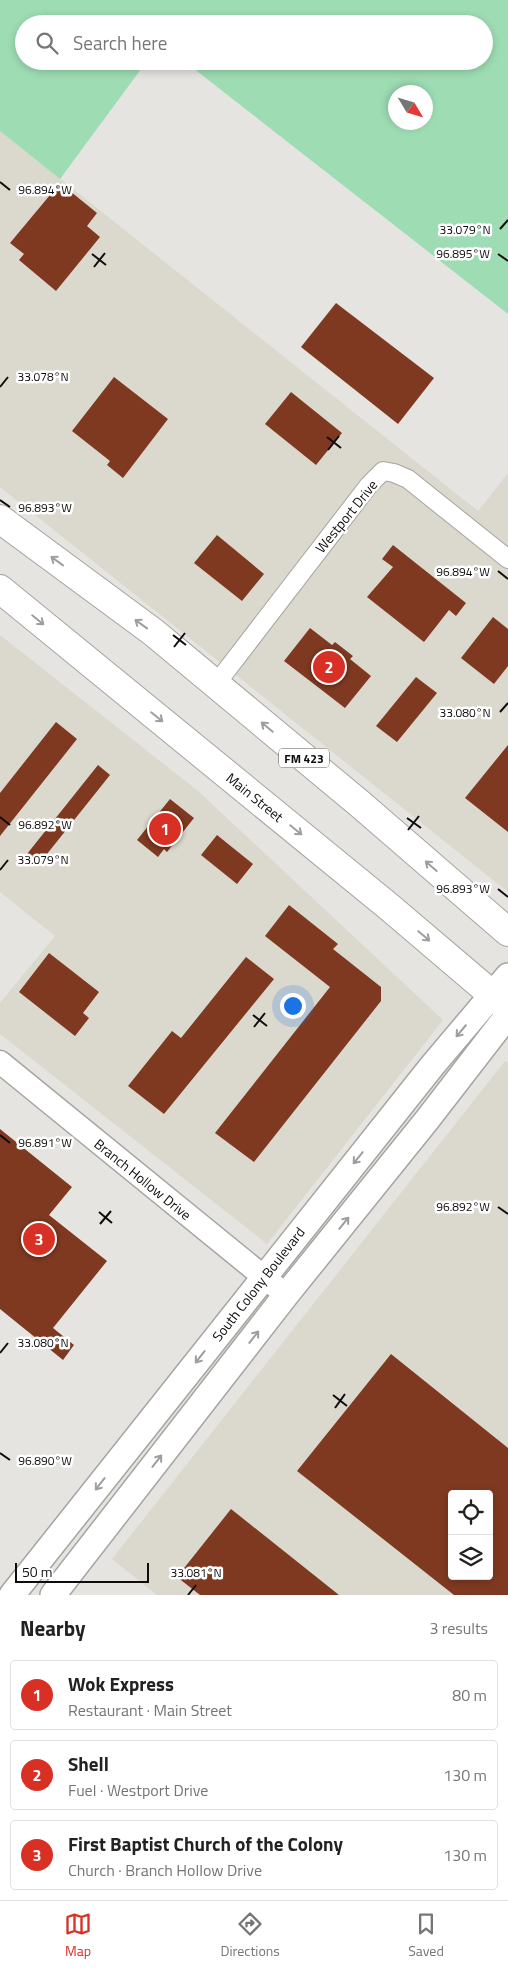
<!DOCTYPE html>
<html lang="en">
<head>
<meta charset="utf-8">
<style>
  :root { --surface:#fff; --page:#f6f6f6; --text:#222; --muted:#767676; --line:#e0e0e0; --accent:#d93025 }
  body { margin:0; font-family:"Titillium Web",sans-serif; background:var(--page); color:var(--text) }
  .controls { position:absolute; right:15px; bottom:15px; display:grid; overflow:hidden; border-radius:5px; box-shadow:0 2px 8px #0003 }
  .controls button { width:45px; height:45px; display:grid; place-items:center; padding:0; border:0; border-bottom:1px solid var(--line); background:var(--surface); color:var(--text); font:25px sans-serif }
  .compass { position:absolute; left:388px; top:85px; width:45px; height:45px; border-radius:50%; background:var(--surface); box-shadow:0 2px 8px #0003; rotate:128deg }
  .scale { position:absolute; left:15px; bottom:12px; width:134px; box-sizing:border-box; padding-left:5px; border:2px solid #0e0d0c; border-top:0; font-size:14px; line-height:18px; white-space:nowrap; color:#0e0d0c; -webkit-text-stroke:4px #fff; paint-order:stroke }
  .you { position:absolute; left:292px; top:1005px; width:18px; height:18px; margin:-12px; border:4px solid #fff; border-radius:50%; background:#1a73e8; box-shadow:0 0 0 8px #1a73e833 }
  .badge { display:grid; place-items:center; width:32px; height:32px; border-radius:50%; background:var(--accent); color:#fff; font-size:16px; font-weight:700 }
  .pin { position:absolute; translate:-50% -50%; border:2px solid #fff; box-shadow:0 1px 5px #0006 }
  .list { margin:0; padding:0; list-style:none }
  h2 { display:flex; justify-content:space-between; align-items:center; height:65px; margin:0; padding:0 20px; font-size:21px }
  h2 small { font-size:16px; font-weight:400; color:var(--muted) }
  .list li { display:grid; grid-template-columns:32px 1fr auto; gap:15px; align-items:center; box-sizing:border-box; height:70px; margin:0 10px 10px; padding:0 10px; border:1px solid var(--line); border-radius:5px }
  .list b { display:block; font-size:19px; white-space:nowrap }
  .list p { margin:0; font-size:16px; white-space:nowrap; color:var(--muted) }
  .list em { font-size:16px; font-style:normal; color:var(--muted) }
  .icon { flex:none; width:28px; height:28px; fill:none; stroke:currentColor; stroke-width:2; stroke-linecap:round; stroke-linejoin:round }
  .map { position:relative; flex:none; width:508px; height:1595px; overflow:hidden }
  .search { position:absolute; background:var(--surface); box-shadow:0 2px 8px #0003; left:15px; right:15px; top:15px; height:55px; display:flex; align-items:center; gap:12px; box-sizing:border-box; padding:0 18px; border-radius:28px; color:var(--muted); font-size:19px }
  .sheet { height:305px; background:var(--surface) }
  nav { display:flex; justify-content:space-around; align-items:center; box-sizing:border-box; height:70px; border-top:1px solid var(--line); background:var(--surface); font-size:14px; color:var(--muted) }
  nav a { display:grid; justify-items:center; gap:2px }
  nav .on { color:var(--accent) }
  .map>svg:first-child { display:block }
</style>
</head>
<body>
<div class="map">
<svg width="508" height="1595" viewBox="0 0 508 1595">
  <rect width="100%" height="100%" fill="#e6e4e0"/>
  <g fill="#dbd8cd" fill-rule="evenodd">
    <polygon points="0,131 478,511 508,473 508,892 0,487"/>
    <polygon points="0,635 198,791 443,1020 267,1244 0,1034 0,1003 55,936 0,892"/>
    <path d="M505,1061L508,1063V1595H157L112,1559ZM452,1494H489V1576H452Z"/>
  </g>
  <path fill="#9eddb4" fill-rule="evenodd" d="M0,0H508V314L184,61H484V24H24V61H147L60,179L0,131ZM396,92H426V122H396Z"/>
  <g fill="#7f3921" fill-rule="evenodd">
    <polygon points="60,183 97,213 87,226 100,237 56,291 19,260 24,254 10,243"/>
    <polygon points="336,303 434,378 398,424 301,347"/>
    <polygon points="114,377 168,419 123,478 107,465 110,461 72,431"/>
    <polygon points="291,392 342,433 316,465 265,424"/>
    <polygon points="217,535 264,574 242,601 194,563"/>
    <polygon points="393,545 466,603 456,616 449,610 424,642 367,597 393,567 382,559"/>
    <polygon points="493,617 508,629 508,666 494,684 461,658"/>
    <polygon points="310,628 332,645 335,642 353,656 350,659 371,676 345,708 284,661"/>
    <polygon points="416,677 437,693 397,742 376,726"/>
    <polygon points="56,722 77,739 0,836 0,793"/>
    <polygon points="508,745 508,832 465,798"/>
    <polygon points="98,765 110,775 39,864 27,854"/>
    <polygon points="170,799 194,818 167,852 164,849 158,857 137,840"/>
    <polygon points="217,835 253,864 237,884 201,855"/>
    <polygon points="289,905 338,944 333,949 381,987 381,1001 254,1162 215,1133 330,987 265,936"/>
    <polygon points="49,953 99,992 83,1013 89,1018 75,1036 19,992"/>
    <polygon points="246,957 274,979 164,1114 128,1086 172,1031 181,1038"/>
    <polygon points="0,1129 72,1187 49,1215 107,1261 53,1328 74,1345 63,1360 0,1309"/>
    <path d="M391,1354L508,1448V1595H454L297,1471ZM452,1494H489V1576H452Z"/>
    <polygon points="231,1509 339,1595 200,1595 177,1577"/>
  </g>
  <g fill="none" stroke-linecap="round" stroke-linejoin="round">
    <defs>
      <polyline id="minor" points="216,684 369,485 383,471 394,473 408,479 508,559"/>
      <polyline id="tertiary" points="0,1062 286,1295"/>
      <g id="secondary">
        <polyline points="12,1595 432,1066 508,976"/>
        <polyline points="53,1595 286,1295 427,1120 508,1015"/>
      </g>
      <g id="primary">
        <polyline points="0,519 153,632 360,804 508,932"/>
        <polyline points="0,589 388,906 508,1008"/>
      </g>
    </defs>
    <use href="#minor" stroke="#a5a4a0" stroke-width="20"/>
    <use href="#tertiary" stroke="#a5a4a0" stroke-width="25"/>
    <use href="#secondary" stroke="#a5a4a0" stroke-width="28"/>
    <use href="#primary" stroke="#a5a4a0" stroke-width="30"/>
    <use href="#minor" stroke="#fff" stroke-width="18"/>
    <use href="#tertiary" stroke="#fff" stroke-width="22"/>
    <use href="#secondary" stroke="#fff" stroke-width="25"/>
    <use href="#primary" stroke="#fff" stroke-width="28"/>
  </g>
  <defs><path id="oneway-shaft" d="M-6 0H5M1.5-3L5.5 0L1.5 3" fill="none" stroke-width="1.6" stroke-linecap="round" stroke-linejoin="round" transform="scale(1.25)"/></defs>
  <g stroke="#9f9e9e">
    <use href="#oneway-shaft" transform="translate(57 561) rotate(-144)"/>
    <use href="#oneway-shaft" transform="translate(38 620) rotate(39)"/>
    <use href="#oneway-shaft" transform="translate(141 624) rotate(-144)"/>
    <use href="#oneway-shaft" transform="translate(157 717) rotate(39)"/>
    <use href="#oneway-shaft" transform="translate(267 727) rotate(-140)"/>
    <use href="#oneway-shaft" transform="translate(296 830) rotate(39)"/>
    <use href="#oneway-shaft" transform="translate(431 866) rotate(-139)"/>
    <use href="#oneway-shaft" transform="translate(424 936) rotate(40)"/>
    <use href="#oneway-shaft" transform="translate(461 1031) rotate(130)"/>
    <use href="#oneway-shaft" transform="translate(358 1158) rotate(129)"/>
    <use href="#oneway-shaft" transform="translate(344 1223) rotate(-51)"/>
    <use href="#oneway-shaft" transform="translate(254 1337) rotate(-52)"/>
    <use href="#oneway-shaft" transform="translate(200 1357) rotate(128)"/>
    <use href="#oneway-shaft" transform="translate(157 1461) rotate(-52)"/>
    <use href="#oneway-shaft" transform="translate(100 1484) rotate(128)"/>
  </g>
  <path fill="none" stroke="#0e0d0c" stroke-width="2" d="M0,182L10,190M500,229L508,220M92,254L106,265M498,254L508,261M94,267L105,253M0,387L8,377M327,437L341,448M328,450L339,436M0,500L10,507M498,571L508,579M173,635L186,645M174,647L185,633M500,712L508,703M0,817L10,825M407,818L421,828M408,830L419,816M0,870L8,860M498,889L508,897M253,1015L267,1026M254,1027L265,1013M0,1135L10,1143M498,1207L508,1214M99,1212L112,1223M100,1224L111,1211M0,1353L8,1343M333,1395L347,1406M335,1408L345,1394M0,1453L10,1460M188,1595L196,1585"/>
  <g text-anchor="middle" dominant-baseline="central" stroke-width="5" stroke-linejoin="round" paint-order="stroke">
    <rect fill="#fff" stroke="#565655" stroke-width="1" x="279" y="748.5" width="50" height="19" rx="4"/>
    <g font-size="12" font-weight="bold" fill="#0e0d0c">
      <text x="304" y="758">FM 423</text>
    </g>
    <g font-size="14" fill="#0e0d0c" stroke="#fff">
      <text transform="translate(346 516) rotate(-51)">Westport Drive</text>
      <text transform="translate(255 797) rotate(39)">Main Street</text>
      <text transform="translate(143 1179) rotate(39)">Branch Hollow Drive</text>
      <text transform="translate(258 1284) rotate(-52)">South Colony Boulevard</text>
    </g>
  </g>
  <g font-size="12" text-anchor="middle" fill="#0e0d0c" stroke="#fff" stroke-width="5" stroke-linejoin="round" paint-order="stroke">
    <text x="45" y="194">96.894°W</text>
    <text x="465" y="234">33.079°N</text>
    <text x="463" y="258">96.895°W</text>
    <text x="43" y="381">33.078°N</text>
    <text x="45" y="512">96.893°W</text>
    <text x="463" y="576">96.894°W</text>
    <text x="465" y="717">33.080°N</text>
    <text x="45" y="829">96.892°W</text>
    <text x="43" y="864">33.079°N</text>
    <text x="463" y="893">96.893°W</text>
    <text x="45" y="1147">96.891°W</text>
    <text x="463" y="1211">96.892°W</text>
    <text x="43" y="1347">33.080°N</text>
    <text x="45" y="1465">96.890°W</text>
    <text x="196" y="1577">33.081°N</text>
  </g>
</svg>
<div class="controls">
<button><svg class="icon" aria-label="locate" viewBox="0 0 24 24"><circle cx="12" cy="12" r="6"/><path d="M12 2v4M12 18v4M2 12h4M18 12h4"/></svg></button>
<button><svg class="icon" aria-label="layers" viewBox="0 0 24 24"><path d="M12 4l9 5-9 5-9-5zM3 14l9 5 9-5"/></svg></button>
</div>
<svg class="compass" viewBox="-18 -18 36 36"><path d="M0-13l5 13h-10z" fill="#e53935"/><path d="M0 13l5-13h-10z" fill="#767676"/></svg>
<div class="scale">50 m</div>
<div class="you"></div>
<div class="pin badge" style="left:165px;top:829px">1</div>
<div class="pin badge" style="left:329px;top:667px">2</div>
<div class="pin badge" style="left:39px;top:1239px">3</div>
<div class="search"><svg class="icon" aria-label="search" viewBox="0 0 24 24"><circle cx="10" cy="10" r="6"/><path d="M15 15l6 6"/></svg>Search here</div>
</div>
<section class="sheet">
<h2>Nearby<small>3 results</small></h2>
<ul class="list">
<li><span class="badge">1</span><div><b>Wok Express</b><p>Restaurant · Main Street</p></div><em>80 m</em></li>
<li><span class="badge">2</span><div><b>Shell</b><p>Fuel · Westport Drive</p></div><em>130 m</em></li>
<li><span class="badge">3</span><div><b>First Baptist Church of the Colony</b><p>Church · Branch Hollow Drive</p></div><em>130 m</em></li>
</ul>
</section>
<nav>
<a class="on"><svg class="icon" aria-label="map" viewBox="0 0 24 24"><path d="M3 6l6-2 6 2 6-2v14l-6 2-6-2-6 2zM9 4v14M15 6v14"/></svg>Map</a>
<a><svg class="icon" aria-label="directions" viewBox="0 0 24 24"><path d="M12 3l9 9-9 9-9-9zM9 14v-3h6M13 9l2 2-2 2"/></svg>Directions</a>
<a><svg class="icon" aria-label="saved" viewBox="0 0 24 24"><path d="M7 4h10v16l-5-4-5 4z"/></svg>Saved</a>
</nav>
</body>
</html>
